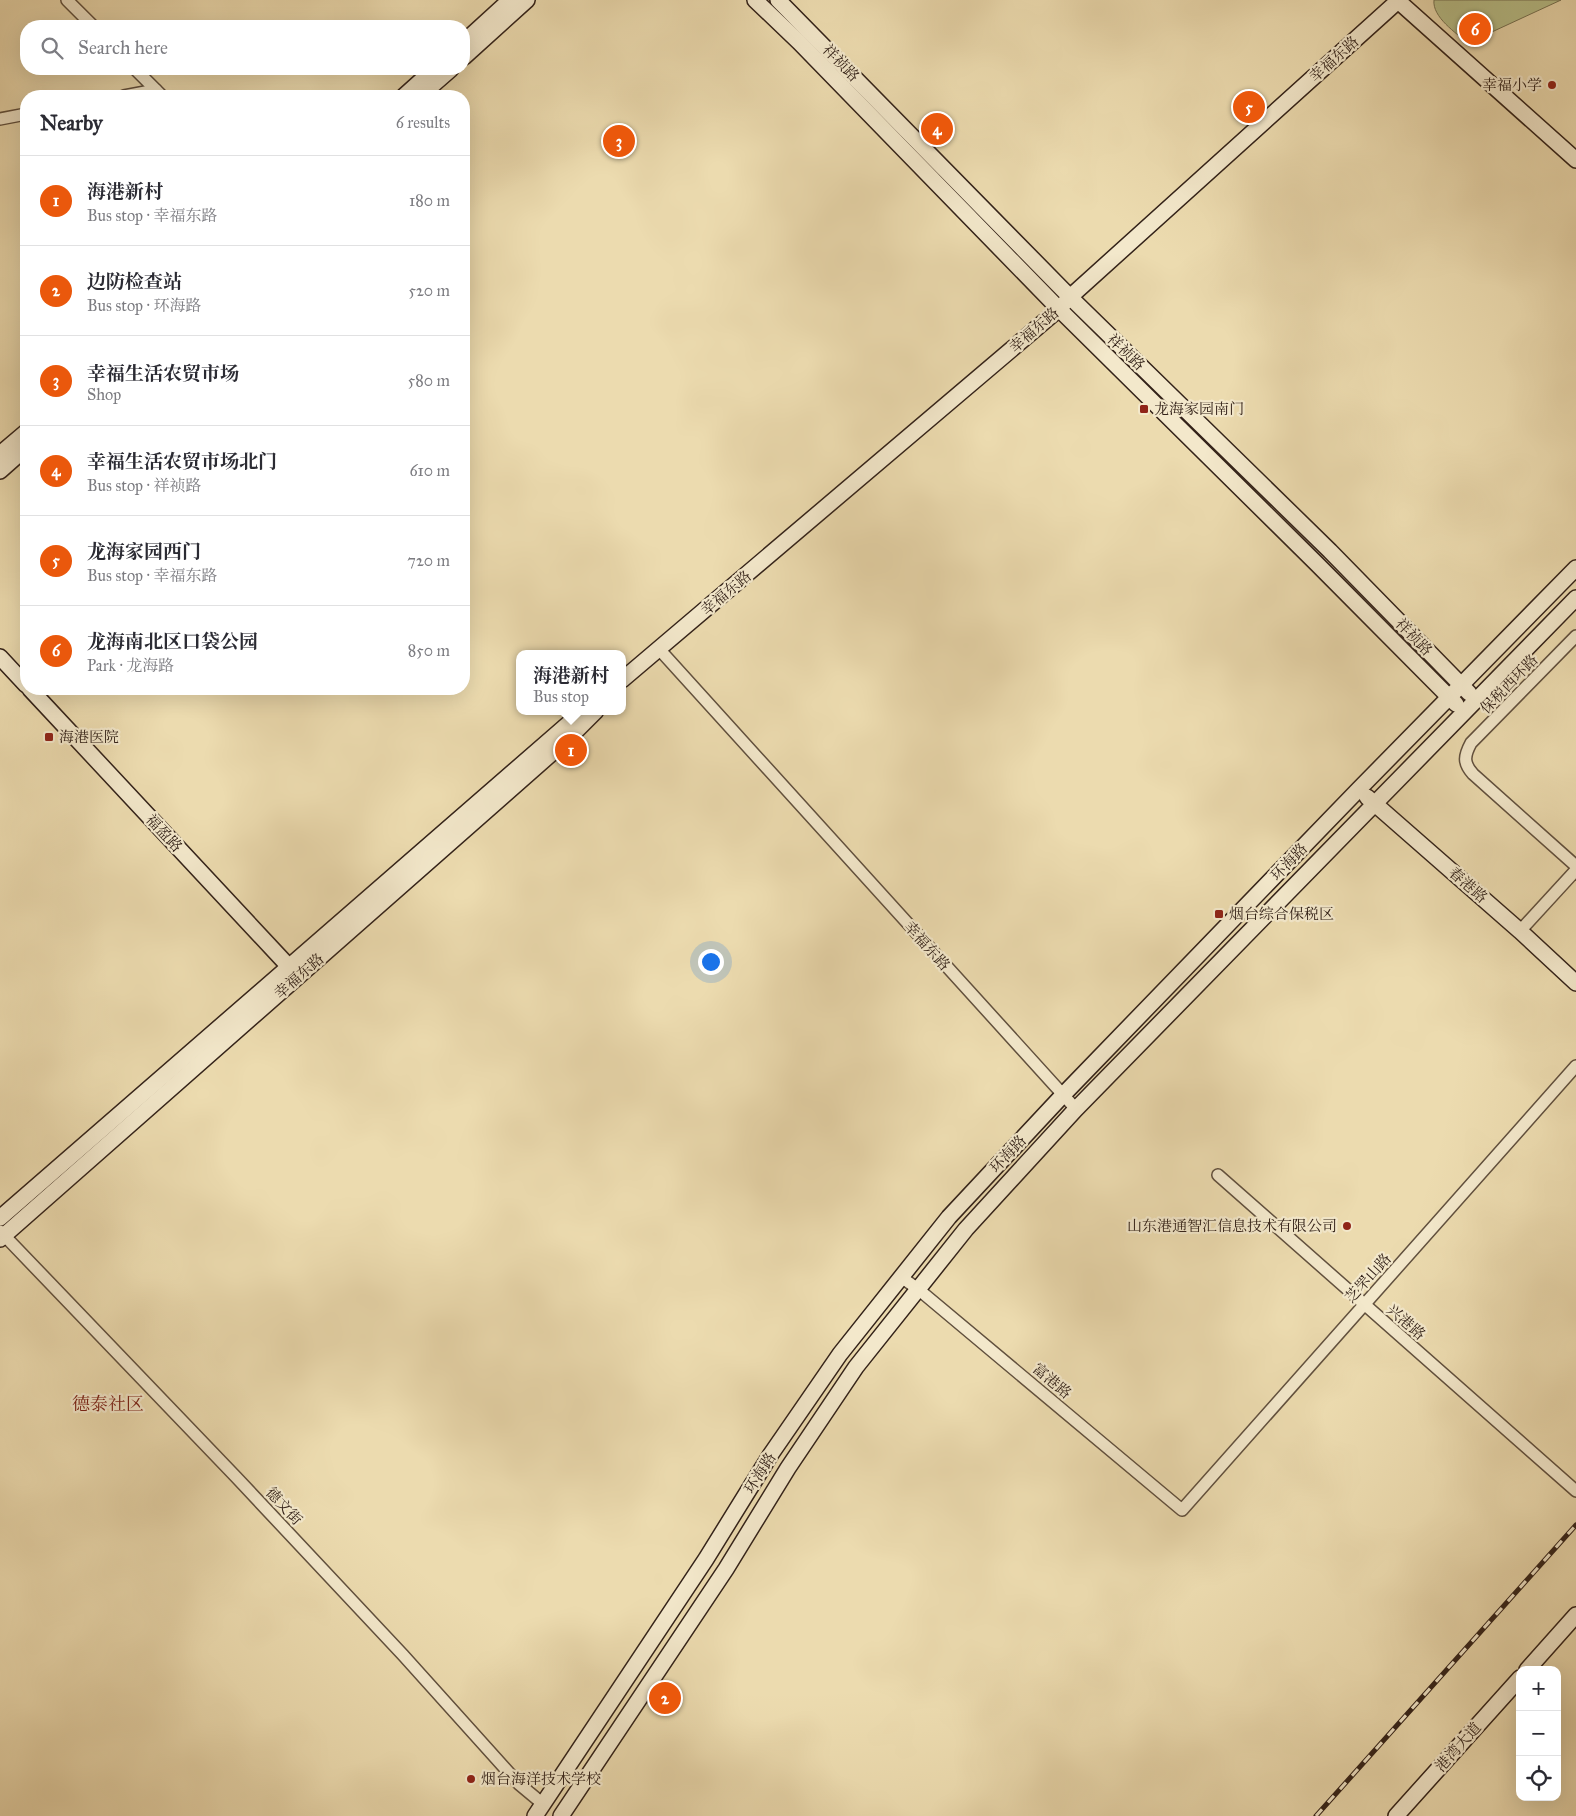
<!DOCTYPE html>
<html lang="en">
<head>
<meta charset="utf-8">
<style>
  :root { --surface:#fff; --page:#f2f2f3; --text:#2b2b33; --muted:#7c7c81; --line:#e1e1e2; --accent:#ea580c }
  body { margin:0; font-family:"IM FELL Great Primer","Noto Serif SC",serif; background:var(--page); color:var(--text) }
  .controls { position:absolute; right:15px; bottom:15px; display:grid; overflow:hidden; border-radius:10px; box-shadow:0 5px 20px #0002 }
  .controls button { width:45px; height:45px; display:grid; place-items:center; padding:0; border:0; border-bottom:1px solid var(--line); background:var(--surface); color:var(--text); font:25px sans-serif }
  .you { position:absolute; left:710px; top:961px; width:18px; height:18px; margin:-12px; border:4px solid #fff; border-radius:50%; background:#1a73e8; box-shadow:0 0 0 8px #1a73e833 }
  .badge { display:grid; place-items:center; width:32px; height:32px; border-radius:50%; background:var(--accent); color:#fff; font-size:16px; font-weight:700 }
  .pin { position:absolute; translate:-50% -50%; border:2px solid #fff; box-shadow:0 1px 5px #0006 }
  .popup { position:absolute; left:516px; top:650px; width:110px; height:65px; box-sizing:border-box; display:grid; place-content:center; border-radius:10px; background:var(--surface); filter:drop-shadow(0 1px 4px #0005); font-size:16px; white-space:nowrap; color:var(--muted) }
  .popup b { font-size:19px; color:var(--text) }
  .popup::after { content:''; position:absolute; left:50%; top:100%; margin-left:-10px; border:10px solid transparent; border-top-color:var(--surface) }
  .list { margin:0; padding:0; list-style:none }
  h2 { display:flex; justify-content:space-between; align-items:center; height:65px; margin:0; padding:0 20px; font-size:21px }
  h2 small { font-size:16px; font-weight:400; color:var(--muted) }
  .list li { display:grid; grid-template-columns:32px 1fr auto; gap:15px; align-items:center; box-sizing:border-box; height:90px; padding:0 20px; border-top:1px solid var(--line) }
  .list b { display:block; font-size:19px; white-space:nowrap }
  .list p { margin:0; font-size:16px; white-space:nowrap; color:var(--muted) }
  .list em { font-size:16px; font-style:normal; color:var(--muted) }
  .icon { flex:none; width:28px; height:28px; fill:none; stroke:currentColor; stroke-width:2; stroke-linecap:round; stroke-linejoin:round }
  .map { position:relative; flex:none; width:1576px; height:1816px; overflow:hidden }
  .search { position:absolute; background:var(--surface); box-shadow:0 5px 20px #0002; left:20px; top:20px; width:450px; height:55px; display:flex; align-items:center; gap:12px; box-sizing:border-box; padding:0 18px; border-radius:20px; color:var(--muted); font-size:19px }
  .panel { position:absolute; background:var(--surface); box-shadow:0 5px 20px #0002; left:20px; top:90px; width:450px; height:605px; border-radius:20px }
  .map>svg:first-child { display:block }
</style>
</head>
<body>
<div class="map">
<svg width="1576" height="1816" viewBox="0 0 1576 1816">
  <rect width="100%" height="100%" fill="#ecdbaf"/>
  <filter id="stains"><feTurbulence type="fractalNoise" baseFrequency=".004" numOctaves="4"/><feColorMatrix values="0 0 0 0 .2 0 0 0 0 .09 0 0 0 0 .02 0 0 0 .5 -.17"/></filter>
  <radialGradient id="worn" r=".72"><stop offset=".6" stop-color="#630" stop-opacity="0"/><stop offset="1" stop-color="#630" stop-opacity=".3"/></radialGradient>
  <path fill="#b8c08a" stroke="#767152" d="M1434,0H1561L1468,43C1456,33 1432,17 1434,0Z"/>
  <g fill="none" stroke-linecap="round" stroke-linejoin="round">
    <defs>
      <g id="street">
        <polyline points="67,0 93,26"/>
        <polyline points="135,69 162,96"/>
        <polyline points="124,96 156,90"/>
        <polyline points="0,119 26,114"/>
        <path d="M1576,636L1471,743C1464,756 1463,763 1473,774L1576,866"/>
        <polyline points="659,649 1076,1109"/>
        <polyline points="1520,931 1576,870"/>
        <polyline points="1218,1175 1576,1491"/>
        <polyline points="0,1231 236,1477 403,1655 519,1784 543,1804"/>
        <polyline points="901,1277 918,1289 1182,1510 1576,1066"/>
      </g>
      <g id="secondary">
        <polyline points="755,0 799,42 1059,309 1317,564 1456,704"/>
        <polyline points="778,0 1070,297 1330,551 1469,693"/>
        <polyline points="1397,0 1576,160"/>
        <polyline points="464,42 510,0"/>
        <polyline points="464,57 527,0"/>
        <polyline points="404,96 434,69"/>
        <polyline points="420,96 451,69"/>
        <polyline points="0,454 26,432"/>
        <polyline points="0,471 26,448"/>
        <polyline points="0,657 26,685"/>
        <polyline points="622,680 1059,309 1070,297 1399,0"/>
        <polyline points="30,689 294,972"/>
        <polyline points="1367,797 1520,931 1576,983"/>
        <polyline points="0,1218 583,711"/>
        <polyline points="0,1239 569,738 596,711"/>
        <polyline points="1527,1670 1576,1615"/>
        <polyline points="535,1816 706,1559 771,1454 840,1354 949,1217 1062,1096 1359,789 1576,568"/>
        <polyline points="561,1816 726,1569 788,1468 856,1367 966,1229 1076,1109 1576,598"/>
        <polyline points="1396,1816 1520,1678"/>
      </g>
    </defs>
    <use href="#street" stroke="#61503e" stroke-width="14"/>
    <use href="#secondary" stroke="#332219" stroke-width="18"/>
    <use href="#street" stroke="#f3e8cb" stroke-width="11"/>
    <use href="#secondary" stroke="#f3e8cb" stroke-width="15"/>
    <defs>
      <polyline id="rail" points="1316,1816 1576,1525"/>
    </defs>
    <use href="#rail" stroke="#332219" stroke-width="5"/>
    <use href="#rail" stroke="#f3e8cb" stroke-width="3" stroke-dasharray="9" stroke-linecap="butt"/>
  </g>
  <g fill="#8f2418" stroke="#f3e8cb" stroke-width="2">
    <circle cx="1552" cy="85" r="5"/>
    <rect x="1139" y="404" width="10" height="10" rx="2.5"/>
    <rect x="44" y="732" width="10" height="10" rx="2.5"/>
    <rect x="1214" y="909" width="10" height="10" rx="2.5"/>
    <circle cx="1347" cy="1226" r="5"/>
    <circle cx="471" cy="1779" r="5"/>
  </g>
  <g text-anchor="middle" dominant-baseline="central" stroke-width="4.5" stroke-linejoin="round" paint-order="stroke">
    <g font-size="15" fill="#332219" stroke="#f3e8cb">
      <text transform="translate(1334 59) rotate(-42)">幸福东路</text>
      <text transform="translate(841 63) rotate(46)">祥祯路</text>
      <text transform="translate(1034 330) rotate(-41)">幸福东路</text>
      <text transform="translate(1126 352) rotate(44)">祥祯路</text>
      <text transform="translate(726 593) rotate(-40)">幸福东路</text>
      <text transform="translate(1414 637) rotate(46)">祥祯路</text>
      <text transform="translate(1509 684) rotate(-46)">保税西环路</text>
      <text transform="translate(164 833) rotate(47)">福盈路</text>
      <text transform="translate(1289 862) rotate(-46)">环海路</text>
      <text transform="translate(1468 885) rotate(41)">春港路</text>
      <text transform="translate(927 946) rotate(48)">幸福东路</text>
      <text transform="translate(299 976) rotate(-41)">幸福东路</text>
      <text transform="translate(1008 1154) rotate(-47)">环海路</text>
      <text transform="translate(1368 1278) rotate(-48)">芝罘山路</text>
      <text transform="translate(1406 1322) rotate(41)">兴港路</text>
      <text transform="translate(1052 1381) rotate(40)">富港路</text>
      <text transform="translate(760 1473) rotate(-58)">环海路</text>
      <text transform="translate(284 1506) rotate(47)">德文街</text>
      <text transform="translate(1458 1747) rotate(-48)">港湾大道</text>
    </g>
    <g font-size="15" fill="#332219" stroke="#f3e8cb" text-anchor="start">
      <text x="1542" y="85" text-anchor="end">幸福小学</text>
      <text x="1154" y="409">龙海家园南门</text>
      <text x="59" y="737">海港医院</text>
      <text x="1229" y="914">烟台综合保税区</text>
      <text x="1337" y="1226" text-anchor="end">山东港通智汇信息技术有限公司</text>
      <text x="481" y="1779">烟台海洋技术学校</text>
    </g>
    <g font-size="18" fill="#7a1f14" stroke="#f3e8cb">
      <text x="108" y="1404">德泰社区</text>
    </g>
  </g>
  <rect width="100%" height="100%" filter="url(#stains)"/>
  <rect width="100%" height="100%" fill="url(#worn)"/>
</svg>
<div class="controls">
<button>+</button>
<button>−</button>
<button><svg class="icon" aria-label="locate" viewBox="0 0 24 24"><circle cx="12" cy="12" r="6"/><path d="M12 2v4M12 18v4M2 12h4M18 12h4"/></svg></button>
</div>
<div class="you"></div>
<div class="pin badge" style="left:571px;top:750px">1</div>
<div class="popup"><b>海港新村</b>Bus stop</div>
<div class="pin badge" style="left:665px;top:1698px">2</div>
<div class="pin badge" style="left:619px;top:141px">3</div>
<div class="pin badge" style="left:937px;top:129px">4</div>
<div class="pin badge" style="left:1249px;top:107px">5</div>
<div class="pin badge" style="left:1475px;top:29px">6</div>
<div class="search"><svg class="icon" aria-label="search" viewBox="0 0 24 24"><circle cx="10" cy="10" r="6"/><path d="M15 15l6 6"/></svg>Search here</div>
<section class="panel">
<h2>Nearby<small>6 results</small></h2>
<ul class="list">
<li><span class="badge">1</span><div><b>海港新村</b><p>Bus stop · 幸福东路</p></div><em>180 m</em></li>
<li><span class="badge">2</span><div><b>边防检查站</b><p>Bus stop · 环海路</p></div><em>520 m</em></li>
<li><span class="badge">3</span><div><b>幸福生活农贸市场</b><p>Shop</p></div><em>580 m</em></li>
<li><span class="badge">4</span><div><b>幸福生活农贸市场北门</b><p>Bus stop · 祥祯路</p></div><em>610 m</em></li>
<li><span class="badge">5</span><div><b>龙海家园西门</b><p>Bus stop · 幸福东路</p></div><em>720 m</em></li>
<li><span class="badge">6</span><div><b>龙海南北区口袋公园</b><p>Park · 龙海路</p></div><em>850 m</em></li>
</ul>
</section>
</div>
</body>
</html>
